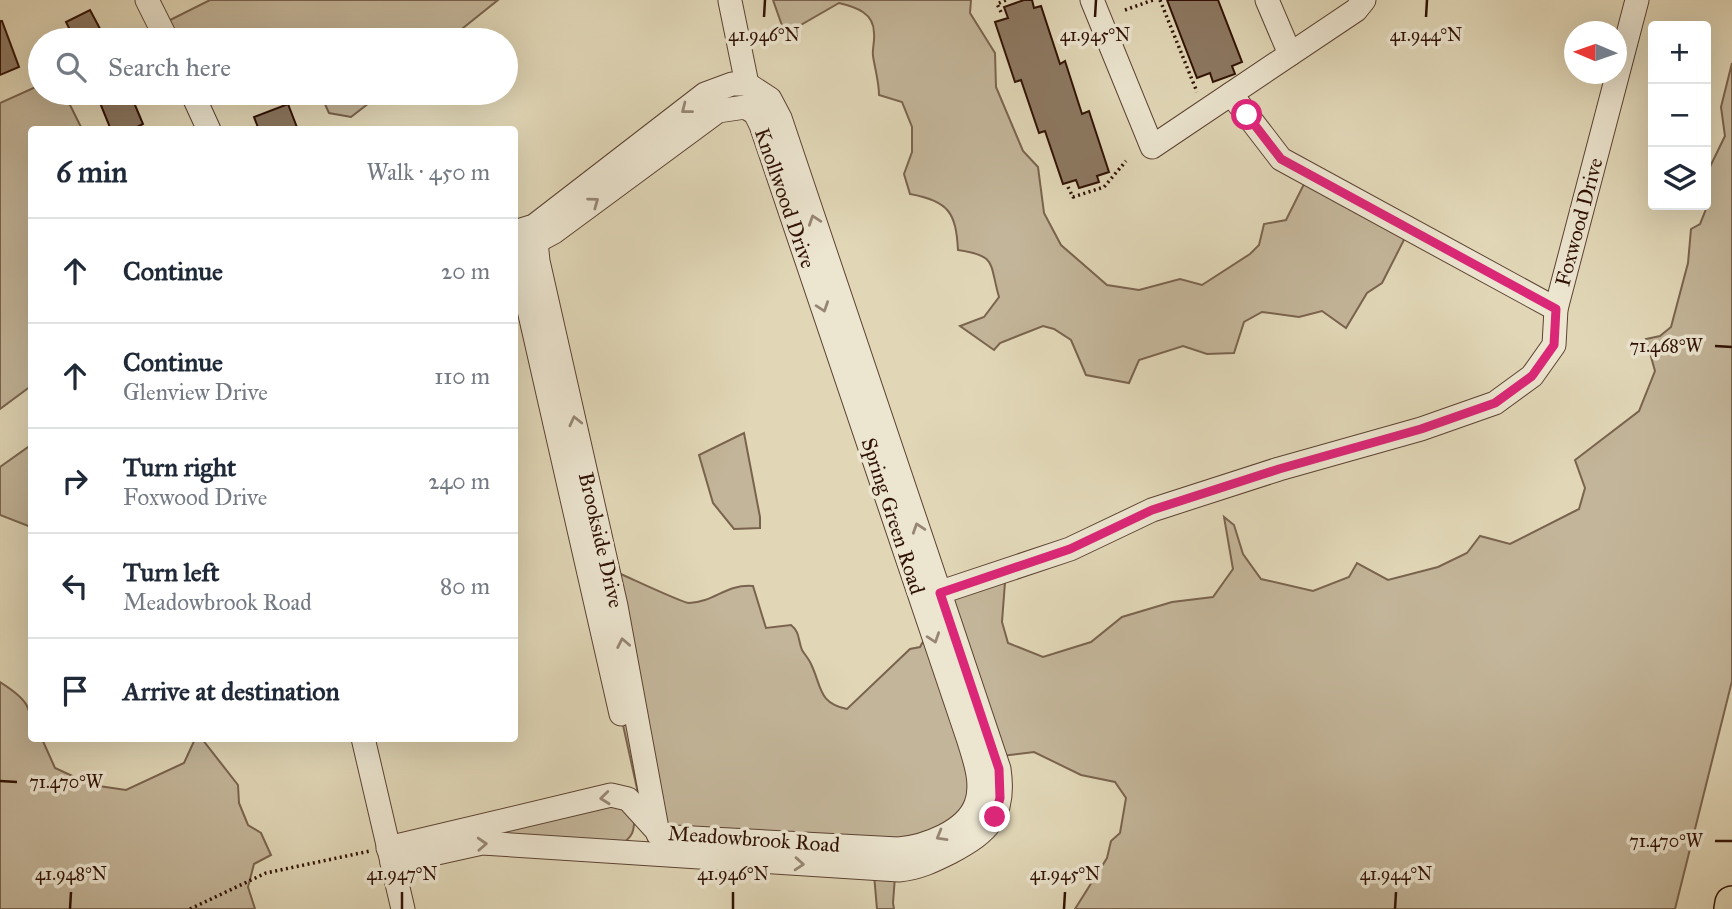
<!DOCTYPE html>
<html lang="en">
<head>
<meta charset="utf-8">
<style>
  :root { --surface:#fff; --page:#f2f2f3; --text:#1f2937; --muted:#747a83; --line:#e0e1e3 }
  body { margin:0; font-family:"IM FELL Great Primer",serif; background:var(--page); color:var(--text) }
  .controls { position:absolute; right:21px; top:21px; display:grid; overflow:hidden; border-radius:7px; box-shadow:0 7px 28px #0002 }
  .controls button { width:63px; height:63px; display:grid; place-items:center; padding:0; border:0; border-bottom:2px solid var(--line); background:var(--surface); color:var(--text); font:35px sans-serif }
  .compass { position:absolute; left:1564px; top:21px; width:63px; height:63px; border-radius:50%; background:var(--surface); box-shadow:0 7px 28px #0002; rotate:272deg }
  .stop { position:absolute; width:21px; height:21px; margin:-16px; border:5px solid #db2777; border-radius:50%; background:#fff }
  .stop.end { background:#db2777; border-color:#fff; box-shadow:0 2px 7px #0008 }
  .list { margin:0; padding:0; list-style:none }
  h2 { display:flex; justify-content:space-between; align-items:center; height:91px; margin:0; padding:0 28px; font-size:30px }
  h2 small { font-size:23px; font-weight:400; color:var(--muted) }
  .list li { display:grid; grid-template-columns:46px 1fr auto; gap:21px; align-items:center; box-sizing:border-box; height:105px; padding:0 28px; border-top:2px solid var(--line) }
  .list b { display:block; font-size:26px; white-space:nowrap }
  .list p { margin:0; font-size:23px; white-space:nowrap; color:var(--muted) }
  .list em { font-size:23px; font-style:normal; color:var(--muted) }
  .icon { flex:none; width:38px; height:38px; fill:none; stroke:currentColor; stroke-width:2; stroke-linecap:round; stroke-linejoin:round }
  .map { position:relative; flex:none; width:1732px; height:909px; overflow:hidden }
  .search { position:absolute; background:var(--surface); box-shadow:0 7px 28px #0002; left:28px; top:28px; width:490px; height:77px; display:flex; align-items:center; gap:18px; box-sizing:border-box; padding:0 24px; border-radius:38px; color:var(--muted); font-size:26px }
  .panel { position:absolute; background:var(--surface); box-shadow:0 7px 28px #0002; left:28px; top:126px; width:490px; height:616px; border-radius:7px }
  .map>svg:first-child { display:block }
</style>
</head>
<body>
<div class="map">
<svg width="1732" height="909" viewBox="0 0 1732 909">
  <rect width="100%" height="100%" fill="#e1d7b7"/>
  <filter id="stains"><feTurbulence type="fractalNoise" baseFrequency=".00286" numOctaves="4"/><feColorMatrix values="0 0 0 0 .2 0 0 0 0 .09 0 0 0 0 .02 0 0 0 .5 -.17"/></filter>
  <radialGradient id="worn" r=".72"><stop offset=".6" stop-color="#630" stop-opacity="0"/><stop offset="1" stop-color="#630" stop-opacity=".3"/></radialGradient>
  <g fill="#c3b599" stroke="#7a634e" stroke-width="2">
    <polygon points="210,0 498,0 448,40 167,40 162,24"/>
    <path d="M773,0H971L970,13L995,53L996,87L1023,151L1038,167L1044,213L1061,245L1107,285L1139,290L1180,279L1202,285L1250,254L1259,245L1264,224L1286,220L1307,178L1409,230L1382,283L1367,293L1346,328L1322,311L1299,317L1262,312L1244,322L1234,353L1207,354L1183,346L1139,360L1129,383L1086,375L1071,340L1054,329L1043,326L1000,343L994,350L960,326L984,317L999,297C989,262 997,256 958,250C956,213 949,201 910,194L904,174L912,152V127L902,102L879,95C879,82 875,69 873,56C872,49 875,41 874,33C874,13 856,7 839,3L785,34Z"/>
    <path d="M1732,63V681L1675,909H1075L1107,858L1111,841L1120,833L1126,798L1115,782L1081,775L1034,752L985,758L993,791L896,863L893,903L894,909H877L873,863L651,852L565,462L607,568C620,573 682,603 689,603C715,602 725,584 753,586L766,628L791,625C800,632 798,640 802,650C805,655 809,659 811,664C822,687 818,703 847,709L910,649L920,647L930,629L924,594L1006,569L1002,622L1008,643L1043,657L1091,642L1122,617L1172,602L1213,597L1233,569L1224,517L1234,525L1243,554L1261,579L1313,591L1349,577L1357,563L1388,580L1438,567L1467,553L1480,536L1510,544L1579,509L1585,488L1575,460L1639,411L1655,371L1646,339L1660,336L1671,327L1688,263L1691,229L1700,224L1708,204L1706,175L1725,136L1721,107Z"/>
    <polygon points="40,85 40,93 70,93 70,105 82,129 32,130 31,386 0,409 0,103"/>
    <polygon points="320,93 382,93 351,117 329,113"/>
    <polygon points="744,433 760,517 760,528 734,529 713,503 699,455"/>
    <polygon points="31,445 31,527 0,515 0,467"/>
    <path d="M0,682C27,699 32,706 32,738L42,739L55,768L92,785L126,790L184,763L195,739H202L238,785L239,803L248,825L261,833L271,855L254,864L248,887L255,909H0Z"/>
    <path d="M611,795L634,814C635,831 633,838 618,846L453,831Z"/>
  </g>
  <g fill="#8c7861" stroke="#301104" stroke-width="2">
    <polygon points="1024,0 1032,0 1034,8 1041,6 1060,64 1065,61 1082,114 1089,111 1109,172 1097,176 1099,182 1079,188 1076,180 1063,184 1045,131 1039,133 1021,80 1015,82 995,22 1008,18 1004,7"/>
    <polygon points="1167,0 1218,0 1242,62 1232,66 1235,74 1213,82 1210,73 1197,78"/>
    <polygon points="90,10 106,40 75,40 66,22"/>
    <polygon points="0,21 2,21 19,67 0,75"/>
    <polygon points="96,93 130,93 143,124 131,130 111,130"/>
    <polygon points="288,104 298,130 259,130 254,117"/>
  </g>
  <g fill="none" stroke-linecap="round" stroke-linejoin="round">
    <defs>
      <g id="minor">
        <polyline points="147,0 167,40"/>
        <polyline points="1092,0 1152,147 1356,10 1364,0"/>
        <polyline points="1267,0 1290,54"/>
        <polyline points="730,1 747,84"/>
        <polyline points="192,93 209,130"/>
        <polyline points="1231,94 1281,159 1556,309"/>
        <polyline points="518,231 519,266 621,714"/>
        <polyline points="518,231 534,226 705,94 732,84 747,84"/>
        <polyline points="535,231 538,261 616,606 658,834"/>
        <polyline points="926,597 1070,549 1152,510 1279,469 1421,429 1495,403 1532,376 1554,345 1556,309 1637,0"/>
        <polyline points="363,738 403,909"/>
        <path d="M388,848L611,795L628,799L658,832L674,837L898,849C924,847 966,832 976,804C984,783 974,758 968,738L761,125L755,113L745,107L718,111L554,232L528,246H514"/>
        <path d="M392,863L482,843L899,870C919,868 933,861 951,852C989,832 1006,815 999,769L780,118L770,99L747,84"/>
      </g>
      <polyline id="highway" points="1731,909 1732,903"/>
    </defs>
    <use href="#minor" stroke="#5c4231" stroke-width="25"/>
    <use href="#highway" stroke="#301104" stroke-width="36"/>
    <g stroke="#301104" stroke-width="3.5" stroke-dasharray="2 3.5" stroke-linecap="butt">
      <polyline points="1160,0 1197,92"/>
      <polyline points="1125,10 1153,0"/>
      <polyline points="1001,12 997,4 1006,0"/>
      <polyline points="1068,187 1073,197 1104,187 1126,161"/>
      <polyline points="190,909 266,873 370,851"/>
    </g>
    <use href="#minor" stroke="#ece5d0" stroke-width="23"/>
    <use href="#highway" stroke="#e1d7b7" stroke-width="33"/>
  </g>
  <defs><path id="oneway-chevron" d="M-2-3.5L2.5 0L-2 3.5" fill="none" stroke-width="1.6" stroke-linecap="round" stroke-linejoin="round" transform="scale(1.75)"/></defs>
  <g stroke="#978674">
    <use href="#oneway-chevron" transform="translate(686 109) rotate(142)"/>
    <use href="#oneway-chevron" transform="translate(594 202) rotate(-36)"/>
    <use href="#oneway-chevron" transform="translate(814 220) rotate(-109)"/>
    <use href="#oneway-chevron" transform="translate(823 307) rotate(71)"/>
    <use href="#oneway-chevron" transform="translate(575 421) rotate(-103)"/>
    <use href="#oneway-chevron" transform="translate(918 528) rotate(-108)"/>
    <use href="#oneway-chevron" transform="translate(934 638) rotate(71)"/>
    <use href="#oneway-chevron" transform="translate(623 643) rotate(-101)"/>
    <use href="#oneway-chevron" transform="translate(605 798) rotate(174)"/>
    <use href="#oneway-chevron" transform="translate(941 836) rotate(150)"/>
    <use href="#oneway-chevron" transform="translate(482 844) rotate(-3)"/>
    <use href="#oneway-chevron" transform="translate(799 864) rotate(4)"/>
  </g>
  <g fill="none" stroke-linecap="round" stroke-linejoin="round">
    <polyline stroke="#db2777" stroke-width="9" points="995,817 1000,798 999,769 940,593 1070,549 1152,510 1279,469 1421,429 1495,403 1532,376 1554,345 1556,309 1281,159 1247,115"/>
  </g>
  <path fill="none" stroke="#301104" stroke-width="2.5" d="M764,17L765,0M1095,17L1096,0M1426,17L1427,0M1715,346L1732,347M0,781L17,782M1715,841H1732M70,909L71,892M402,909V892M733,909V892M1064,909L1065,892M1395,909L1396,892"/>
  <g text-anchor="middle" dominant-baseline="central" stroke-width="7" stroke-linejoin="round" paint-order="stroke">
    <g font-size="21" fill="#301104" stroke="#ece5d0">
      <text transform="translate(785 198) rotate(71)">Knollwood Drive</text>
      <text transform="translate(1579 222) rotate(-75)">Foxwood Drive</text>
      <text transform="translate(893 516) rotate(72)">Spring Green Road</text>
      <text transform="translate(601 540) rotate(77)">Brookside Drive</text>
      <text transform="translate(754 839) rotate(4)">Meadowbrook Road</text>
    </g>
  </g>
  <g font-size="18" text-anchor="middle" fill="#301104" stroke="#ece5d0" stroke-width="7" stroke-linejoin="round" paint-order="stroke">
    <text x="764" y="41">41.946°N</text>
    <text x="1095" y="41">41.945°N</text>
    <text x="1426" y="41">41.944°N</text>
    <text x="1666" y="352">71.468°W</text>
    <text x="66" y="788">71.470°W</text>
    <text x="1666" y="847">71.470°W</text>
    <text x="71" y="880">41.948°N</text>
    <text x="402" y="880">41.947°N</text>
    <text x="733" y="880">41.946°N</text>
    <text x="1065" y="880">41.945°N</text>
    <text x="1396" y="880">41.944°N</text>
  </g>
  <rect width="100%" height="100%" filter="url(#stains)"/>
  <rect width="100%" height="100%" fill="url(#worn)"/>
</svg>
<div class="controls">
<button>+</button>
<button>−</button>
<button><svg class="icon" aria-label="layers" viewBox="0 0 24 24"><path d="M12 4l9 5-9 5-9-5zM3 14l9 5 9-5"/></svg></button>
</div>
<svg class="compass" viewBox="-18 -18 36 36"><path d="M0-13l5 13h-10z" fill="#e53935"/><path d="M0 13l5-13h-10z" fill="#747a83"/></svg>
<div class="stop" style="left:1247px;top:115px"></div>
<div class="stop end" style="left:995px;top:817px"></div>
<div class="search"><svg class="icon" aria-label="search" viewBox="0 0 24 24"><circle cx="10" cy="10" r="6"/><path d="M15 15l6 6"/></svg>Search here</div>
<section class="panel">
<h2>6 min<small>Walk · 450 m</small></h2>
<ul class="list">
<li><svg class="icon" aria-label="ahead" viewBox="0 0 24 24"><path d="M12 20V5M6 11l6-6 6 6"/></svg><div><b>Continue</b></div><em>20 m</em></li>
<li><svg class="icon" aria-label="ahead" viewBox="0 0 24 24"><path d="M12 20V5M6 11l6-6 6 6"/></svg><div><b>Continue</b><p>Glenview Drive</p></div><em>110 m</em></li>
<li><svg class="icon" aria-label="right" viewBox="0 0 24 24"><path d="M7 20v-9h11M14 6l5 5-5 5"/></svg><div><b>Turn right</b><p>Foxwood Drive</p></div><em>240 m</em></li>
<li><svg class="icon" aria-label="left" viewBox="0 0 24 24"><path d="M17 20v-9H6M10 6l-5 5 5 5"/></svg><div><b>Turn left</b><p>Meadowbrook Road</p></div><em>80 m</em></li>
<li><svg class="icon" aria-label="arrive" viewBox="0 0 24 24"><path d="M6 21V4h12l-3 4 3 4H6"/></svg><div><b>Arrive at destination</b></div></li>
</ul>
</section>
</div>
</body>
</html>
